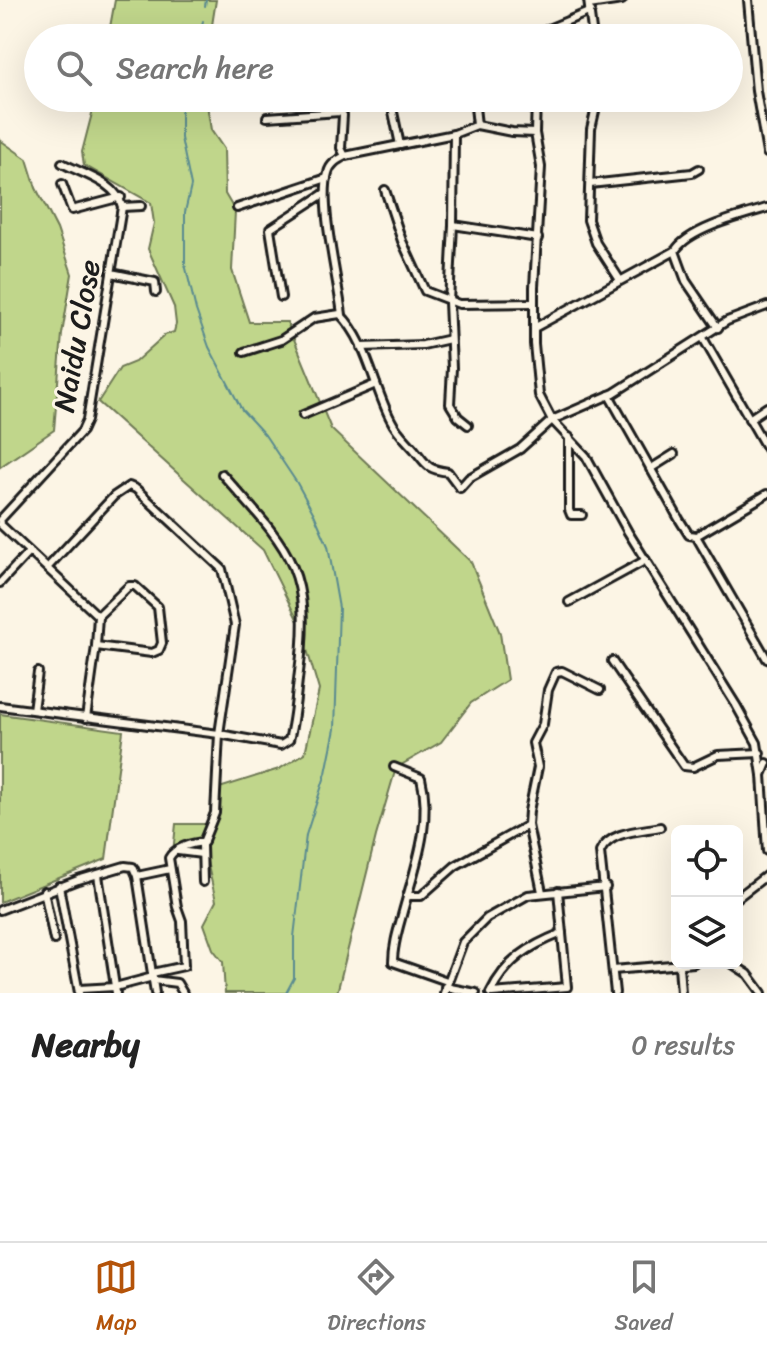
<!DOCTYPE html>
<html lang="en">
<head>
<meta charset="utf-8">
<style>
  :root { --surface:#fff; --page:#f2f2f2; --text:#222; --muted:#767676; --line:#e0e0e0; --accent:#b45309 }
  body { margin:0; font-family:Sriracha,sans-serif; background:var(--page); color:var(--text) }
  .controls { position:absolute; right:24px; bottom:24px; display:grid; overflow:hidden; border-radius:12px; box-shadow:0 8px 32px #0002 }
  .controls button { width:72px; height:72px; display:grid; place-items:center; padding:0; border:0; border-bottom:2px solid var(--line); background:var(--surface); color:var(--text); font:40px sans-serif }
  .list { margin:0; padding:0; list-style:none }
  h2 { display:flex; justify-content:space-between; align-items:center; height:104px; margin:0; padding:0 32px; font-size:34px }
  h2 small { font-size:26px; font-weight:400; color:var(--muted) }
  .icon { flex:none; width:44px; height:44px; fill:none; stroke:currentColor; stroke-width:2; stroke-linecap:round; stroke-linejoin:round }
  .map { position:relative; flex:none; width:767px; height:993px; overflow:hidden }
  .search { position:absolute; background:var(--surface); box-shadow:0 8px 32px #0002; left:24px; right:24px; top:24px; height:88px; display:flex; align-items:center; gap:20px; box-sizing:border-box; padding:0 28px; border-radius:44px; color:var(--muted); font-size:30px }
  .sheet { height:248px; background:var(--surface) }
  nav { display:flex; justify-content:space-around; align-items:center; box-sizing:border-box; height:112px; border-top:2px solid var(--line); background:var(--surface); font-size:22px; color:var(--muted) }
  nav a { display:grid; justify-items:center; gap:4px }
  nav .on { color:var(--accent) }
  .map>svg:first-child { display:block }
</style>
</head>
<body>
<div class="map">
<svg width="767" height="993" viewBox="0 0 767 993">
  <rect width="100%" height="100%" fill="#fcf5e5"/>
  <filter id="ink" filterUnits="userSpaceOnUse"><feTurbulence type="fractalNoise" baseFrequency=".0125" numOctaves="2"/><feDisplacementMap in="SourceGraphic" scale="16" xChannelSelector="R" yChannelSelector="G"/><feConvolveMatrix kernelMatrix="1 2 1 2 8 2 1 2 1" color-interpolation-filters="sRGB"/></filter>
  <g filter="url(#ink)">
    <g fill="#c0d68b" stroke="#6e7954" stroke-width="2">
      <polygon points="115,0 216,0 210,38 108,38"/>
      <polygon points="96,98 206,98 211,130 224,149 225,194 235,211 232,270 249,322 287,322 331,429 471,562 500,633 507,680 471,703 441,742 396,768 376,836 337,993 225,993 223,962 213,949 204,924 216,901 206,857 173,853 176,824 207,824 216,789 279,769 305,753 319,690 299,623 263,550 98,402 120,368 135,362 165,335 174,332 176,324 174,307 148,249 154,223 151,203 84,165 82,152"/>
      <polygon points="0,140 27,159 36,188 57,229 72,274 62,334 54,430 0,467"/>
      <polygon points="0,714 123,731 106,859 0,902"/>
    </g>
    <g fill="none" stroke-linecap="round" stroke-linejoin="round">
      <g stroke="#5a8b90" stroke-width="2">
        <polyline points="205,6 206,0"/>
        <polyline points="199,38 203,21"/>
        <polyline points="184,98 181,106 181,138 191,186 185,212 185,264 196,310 209,347 242,410 265,435 297,483 314,514 328,546 339,608 335,729 326,773 306,835 294,937 294,978 286,993"/>
      </g>
      <defs>
        <g id="minor">
          <polyline points="588,0 593,38"/>
          <polyline points="748,0 756,91 767,153"/>
          <polyline points="589,5 622,0"/>
          <polyline points="541,38 548,29 591,11"/>
          <polyline points="390,98 400,145"/>
          <polyline points="474,98 477,125"/>
          <polyline points="536,98 535,133 541,167 534,287 534,344 539,395 552,420 586,456 628,532 736,705 757,743 762,775"/>
          <polyline points="598,98 591,129 588,220 596,243 620,280"/>
          <polyline points="267,117 340,112 343,115 341,148 345,156"/>
          <polyline points="454,134 453,225 449,302 452,368 450,404 458,417 468,425"/>
          <polyline points="62,184 72,210 121,197"/>
          <polyline points="590,184 692,173 699,169"/>
          <polyline points="385,190 402,241 425,291 459,304 534,303"/>
          <polyline points="122,207 141,206"/>
          <polyline points="237,208 327,178"/>
          <polyline points="453,225 538,238"/>
          <polyline points="675,251 686,281 718,328"/>
          <polyline points="111,273 155,282 156,292"/>
          <polyline points="281,297 270,229 325,193"/>
          <path d="M342,315C338,279 319,205 328,173C330,164 337,160 345,156L454,134L477,125L512,132L535,133"/>
          <path d="M534,328L675,251C688,229 743,215 767,208"/>
          <polyline points="703,338 767,449"/>
          <polyline points="361,347 423,345 450,339"/>
          <path d="M244,352L281,340L314,318L340,314C368,342 373,386 391,420C396,431 406,440 414,449C427,465 426,469 448,472L460,488L469,478L520,449L552,420L614,393L727,321L767,306"/>
          <polyline points="609,395 679,519 689,535 696,536 767,659"/>
          <polyline points="303,415 376,384"/>
          <polyline points="749,419 767,407"/>
          <polyline points="569,437 569,510 571,515 582,515"/>
          <polyline points="650,469 674,454"/>
          <path d="M0,520L82,431L87,420L122,207C117,182 82,174 62,163"/>
          <polyline points="0,524 98,616 96,646 86,718"/>
          <polyline points="696,536 767,494"/>
          <polyline points="48,567 114,496 129,486 136,489 222,569 235,625 219,734 215,813 202,845 203,882"/>
          <polyline points="0,583 29,552"/>
          <polyline points="569,602 646,560"/>
          <polyline points="96,646 152,653 159,650 162,643 158,607 135,586 129,586 98,616"/>
          <polyline points="612,661 684,766 693,767 718,755 760,753"/>
          <path d="M0,706L219,734L281,745L289,740C295,718 296,694 299,672C313,568 288,548 222,474"/>
          <polyline points="33,710 38,672"/>
          <polyline points="767,763 762,775 767,851"/>
          <path d="M394,767L421,778C433,826 413,872 401,919C397,933 393,947 393,962L447,981"/>
          <polyline points="178,851 202,854"/>
          <polyline points="98,875 116,993"/>
          <polyline points="137,876 170,869"/>
          <polyline points="59,886 79,993"/>
          <polyline points="44,891 54,940"/>
          <polyline points="542,892 528,825 529,811 538,767 533,743 543,724 548,690 556,672 562,671 600,690"/>
          <polyline points="407,896 421,896 455,866 528,825"/>
          <polyline points="737,898 767,875"/>
          <polyline points="0,910 78,880 125,866 133,867 137,876 155,993"/>
          <polyline points="731,963 748,974 762,993"/>
          <polyline points="679,965 681,993"/>
          <polyline points="613,970 694,963"/>
          <path d="M152,973L184,966L182,921L177,907L169,858C175,847 192,843 204,842"/>
          <polyline points="153,980 177,983 183,993"/>
          <polyline points="445,987 476,993"/>
          <polyline points="79,989 115,987 153,977"/>
          <polyline points="444,993 463,942 487,918 528,895 606,887"/>
          <path d="M490,993C506,960 529,946 562,933"/>
          <polyline points="492,993 567,987 558,891"/>
          <path d="M615,993L600,852C609,831 641,831 660,827"/>
        </g>
      </defs>
      <use href="#minor" stroke="#1c1c1c" stroke-width="12"/>
      <use href="#minor" stroke="#fcf5e5" stroke-width="6"/>
    </g>
  </g>
  <g text-anchor="middle" dominant-baseline="central" stroke-width="6" stroke-linejoin="round" paint-order="stroke">
    <g font-size="30" fill="#1c1c1c" stroke="#fcf5e5">
      <text transform="translate(77 336) rotate(-80)">Naidu Close</text>
    </g>
  </g>
</svg>
<div class="controls">
<button><svg class="icon" aria-label="locate" viewBox="0 0 24 24"><circle cx="12" cy="12" r="6"/><path d="M12 2v4M12 18v4M2 12h4M18 12h4"/></svg></button>
<button><svg class="icon" aria-label="layers" viewBox="0 0 24 24"><path d="M12 4l9 5-9 5-9-5zM3 14l9 5 9-5"/></svg></button>
</div>
<div class="search"><svg class="icon" aria-label="search" viewBox="0 0 24 24"><circle cx="10" cy="10" r="6"/><path d="M15 15l6 6"/></svg>Search here</div>
</div>
<section class="sheet">
<h2>Nearby<small>0 results</small></h2>
<ul class="list">
</ul>
</section>
<nav>
<a class="on"><svg class="icon" aria-label="map" viewBox="0 0 24 24"><path d="M3 6l6-2 6 2 6-2v14l-6 2-6-2-6 2zM9 4v14M15 6v14"/></svg>Map</a>
<a><svg class="icon" aria-label="directions" viewBox="0 0 24 24"><path d="M12 3l9 9-9 9-9-9zM9 14v-3h6M13 9l2 2-2 2"/></svg>Directions</a>
<a><svg class="icon" aria-label="saved" viewBox="0 0 24 24"><path d="M7 4h10v16l-5-4-5 4z"/></svg>Saved</a>
</nav>
</body>
</html>
